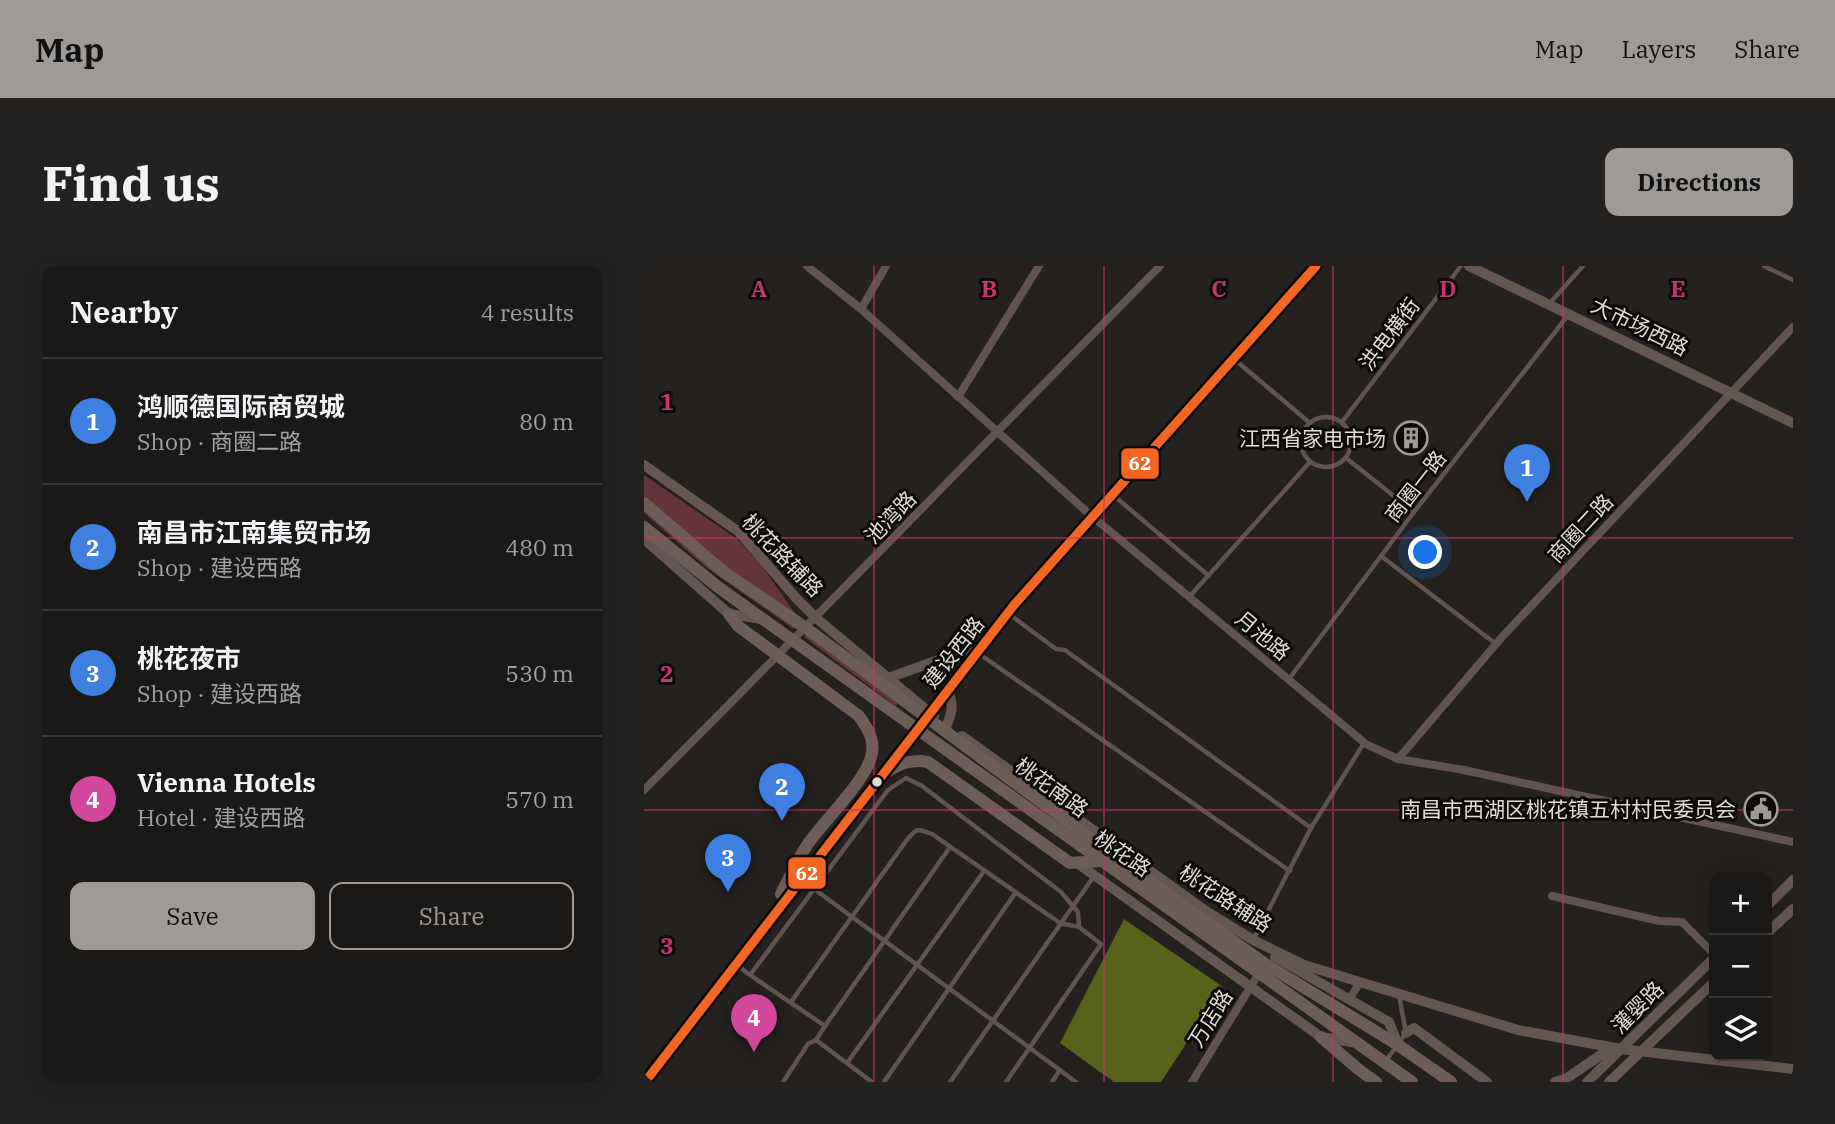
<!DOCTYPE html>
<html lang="en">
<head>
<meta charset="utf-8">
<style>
  :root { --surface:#1b1917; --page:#242220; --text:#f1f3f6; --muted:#a0a0a1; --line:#393836; --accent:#9d9a97 }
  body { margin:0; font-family:"IBM Plex Serif","Noto Sans SC",serif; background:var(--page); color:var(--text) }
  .controls { position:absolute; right:21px; bottom:21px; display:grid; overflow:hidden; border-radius:14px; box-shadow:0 4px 18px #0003 }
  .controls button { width:63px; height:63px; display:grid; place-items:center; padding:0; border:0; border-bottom:2px solid var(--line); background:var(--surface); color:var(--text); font:35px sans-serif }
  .you { position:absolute; left:782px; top:287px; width:24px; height:24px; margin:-18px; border:5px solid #fff; border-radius:50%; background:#1a73e8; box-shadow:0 0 0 10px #1a73e833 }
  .badge { display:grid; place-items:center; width:46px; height:46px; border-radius:50%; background:var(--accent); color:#fff; font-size:23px; font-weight:700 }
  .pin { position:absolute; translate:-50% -58px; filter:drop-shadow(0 2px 4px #0008) }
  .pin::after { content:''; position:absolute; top:37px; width:24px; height:21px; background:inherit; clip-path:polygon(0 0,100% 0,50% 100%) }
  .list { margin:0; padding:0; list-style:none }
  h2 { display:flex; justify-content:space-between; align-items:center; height:91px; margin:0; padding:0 28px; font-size:30px }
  h2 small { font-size:23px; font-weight:400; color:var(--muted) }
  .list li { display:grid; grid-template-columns:46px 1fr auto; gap:21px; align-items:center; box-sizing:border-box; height:126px; padding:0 28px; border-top:2px solid var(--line) }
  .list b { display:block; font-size:26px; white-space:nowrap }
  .list p { margin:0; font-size:23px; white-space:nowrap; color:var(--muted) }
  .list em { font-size:23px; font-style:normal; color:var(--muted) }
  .actions { display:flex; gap:14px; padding:21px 28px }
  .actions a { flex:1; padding:16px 0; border:2px solid var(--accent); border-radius:14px; text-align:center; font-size:24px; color:var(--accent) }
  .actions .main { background:var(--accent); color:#111 }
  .icon { flex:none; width:38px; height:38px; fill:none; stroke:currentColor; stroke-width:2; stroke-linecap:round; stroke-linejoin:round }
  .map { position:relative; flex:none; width:1149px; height:816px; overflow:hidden; border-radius:14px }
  header { display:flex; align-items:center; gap:42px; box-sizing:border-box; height:98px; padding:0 35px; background:var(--accent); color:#111 }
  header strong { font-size:33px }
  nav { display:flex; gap:38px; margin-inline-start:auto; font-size:24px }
  .intro { display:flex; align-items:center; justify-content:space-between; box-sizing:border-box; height:168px; padding:0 42px }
  h1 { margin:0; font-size:49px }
  .button { padding:18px 32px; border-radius:14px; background:var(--accent); color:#111; font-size:24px; font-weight:700 }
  main { display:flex; gap:42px; padding:0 42px }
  aside { flex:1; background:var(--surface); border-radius:14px; box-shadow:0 4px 18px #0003 }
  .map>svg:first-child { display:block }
</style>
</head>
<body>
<header>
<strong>Map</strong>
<nav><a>Map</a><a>Layers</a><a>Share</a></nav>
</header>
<div class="intro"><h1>Find us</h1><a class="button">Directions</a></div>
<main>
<aside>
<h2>Nearby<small>4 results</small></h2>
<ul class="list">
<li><span class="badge" style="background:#3f7fe0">1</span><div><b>鸿顺德国际商贸城</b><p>Shop · 商圈二路</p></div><em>80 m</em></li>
<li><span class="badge" style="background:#3f7fe0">2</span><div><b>南昌市江南集贸市场</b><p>Shop · 建设西路</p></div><em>480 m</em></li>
<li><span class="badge" style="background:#3f7fe0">3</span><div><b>桃花夜市</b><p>Shop · 建设西路</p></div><em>530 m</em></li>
<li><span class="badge" style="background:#d1479c">4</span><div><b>Vienna Hotels</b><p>Hotel · 建设西路</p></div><em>570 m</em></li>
</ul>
<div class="actions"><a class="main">Save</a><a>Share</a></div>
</aside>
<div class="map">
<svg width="1149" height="816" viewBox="0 0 1149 816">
  <rect width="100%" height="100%" fill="#24211f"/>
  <g fill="#64343c">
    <polygon points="0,209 93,273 118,300 157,356 150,363 63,302 0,247"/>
    <polygon points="168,362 257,434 252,440 160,371"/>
  </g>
  <polygon fill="#57631a" points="480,653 579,721 517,816 470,816 416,777"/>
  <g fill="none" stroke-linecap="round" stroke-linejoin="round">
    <g stroke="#605350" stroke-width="4.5">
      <polyline points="1120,0 1149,14"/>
      <polyline points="905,38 939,0"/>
      <polyline points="590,93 666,157"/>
      <circle cx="682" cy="176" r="25"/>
      <polyline points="698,156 817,0"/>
      <polyline points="702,192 770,246"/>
      <polyline points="469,229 565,310"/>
      <polyline points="737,290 852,378"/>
      <polyline points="546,330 666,196"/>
      <polyline points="365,348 412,383 421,384 667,562"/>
      <polyline points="334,387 646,605"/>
      <polyline points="645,413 770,246 925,48"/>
      <polyline points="158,614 432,816"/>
      <polyline points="609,674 667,562 720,477"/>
      <polyline points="93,699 106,709"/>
      <path d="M147,736L262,575C272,562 273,562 288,568L416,657L435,661"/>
      <polyline points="181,760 306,581"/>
      <polyline points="741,796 762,767 755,729"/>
      <polyline points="203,797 340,605"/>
      <polyline points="139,816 164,778 172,774"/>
      <polyline points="228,816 172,774 181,760 106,709 244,524 262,512 278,520 417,626 434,646 435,661 457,678 362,816"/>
      <polyline points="240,816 372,626"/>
      <polyline points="306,816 450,610"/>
      <polyline points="408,816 416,804"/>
    </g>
    <g stroke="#605350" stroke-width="8">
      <polyline points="163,0 217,43 443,246 722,478 754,493 820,504 1149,576"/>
      <polyline points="217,43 242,0"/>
      <polyline points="314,131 395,0"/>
      <polyline points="754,493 858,371 1149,61"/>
      <path d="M0,524C173,351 344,174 516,0"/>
      <polyline points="908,630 1015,655 1038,656 1070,688"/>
      <polyline points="705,734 716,716"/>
      <polyline points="548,816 615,707"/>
    </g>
    <g stroke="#655651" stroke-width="10">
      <polyline points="825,0 1149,157"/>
      <polyline points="0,199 95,266 152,332 172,352 290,450"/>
      <polyline points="0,273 85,348 118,353"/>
      <polyline points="244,412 328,382"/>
      <path d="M303,459C308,446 310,439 304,425"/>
      <polyline points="318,470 562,645 609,674 660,699 874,764 977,783 1149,803"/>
      <polyline points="433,597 677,771 713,777"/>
      <polyline points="1123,640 1149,614"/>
      <polyline points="1123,667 1149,643"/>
      <polyline points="631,691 745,756 754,779"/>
      <polyline points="762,767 770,762 843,816"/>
      <polyline points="1,816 370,339 672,0"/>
      <polyline points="911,816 923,812 967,782"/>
      <polyline points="943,816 1070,692"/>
      <polyline points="965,816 1070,716"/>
    </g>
    <g stroke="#6e5c57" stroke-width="12">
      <polyline points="0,237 80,306 162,362 463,585 620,697 754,779 807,816"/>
      <polyline points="0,261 74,321 768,816"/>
      <path d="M85,348L94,360L215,450C224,463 232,475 227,491C221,515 182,553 166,575C154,591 146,611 137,628"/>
      <path d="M239,508C254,499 266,492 284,496L426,597L457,595"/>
      <polyline points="677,771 714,803 732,816"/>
    </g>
    <defs>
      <polyline id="bus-1" points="1,816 370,339 672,0"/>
    </defs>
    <use href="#bus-1" stroke="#0d0b09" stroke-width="14"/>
    <use href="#bus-1" stroke="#f26522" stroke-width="9"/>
  </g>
  <path fill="none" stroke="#c6356e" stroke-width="2" stroke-opacity="0.55" d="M230,0V816M460,0V816M689,0V816M919,0V816M0,272H1149M0,544H1149"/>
  <defs>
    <symbol id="building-ring" viewBox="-11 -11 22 22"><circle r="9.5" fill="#0d0b09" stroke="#9d9a97" stroke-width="1.5"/><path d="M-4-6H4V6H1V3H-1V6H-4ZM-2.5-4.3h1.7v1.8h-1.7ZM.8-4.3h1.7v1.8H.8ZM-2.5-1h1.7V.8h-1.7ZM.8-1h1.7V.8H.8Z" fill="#9d9a97"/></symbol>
    <symbol id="civic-ring" viewBox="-11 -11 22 22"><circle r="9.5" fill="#0d0b09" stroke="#9d9a97" stroke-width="1.5"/><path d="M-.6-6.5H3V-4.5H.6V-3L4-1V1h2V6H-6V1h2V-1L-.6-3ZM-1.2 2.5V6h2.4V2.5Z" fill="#9d9a97"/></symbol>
  </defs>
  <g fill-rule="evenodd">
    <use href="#building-ring" x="748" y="153" width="38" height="38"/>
    <use href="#civic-ring" x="1098" y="524" width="38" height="38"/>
  </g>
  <circle fill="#dedbd8" stroke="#0d0b09" stroke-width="2.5" cx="233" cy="516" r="6"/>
  <g text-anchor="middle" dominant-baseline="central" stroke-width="6" stroke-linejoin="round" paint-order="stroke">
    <g font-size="21" fill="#dedbd8" stroke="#0d0b09">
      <text transform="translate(996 60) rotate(26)">大市场西路</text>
      <text transform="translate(745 68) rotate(-53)">洪电横街</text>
      <text transform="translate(771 220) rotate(-52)">商圈一路</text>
      <text transform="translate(246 251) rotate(-46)">池湾路</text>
      <text transform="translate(936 262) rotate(-47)">商圈二路</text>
      <text transform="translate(139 289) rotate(46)">桃花路辅路</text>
      <text transform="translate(619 369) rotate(40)">月池路</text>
      <text transform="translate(309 386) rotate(-52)">建设西路</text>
      <text transform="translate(408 521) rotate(36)">桃花南路</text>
      <text transform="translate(479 587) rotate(35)">桃花路</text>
      <text transform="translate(582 632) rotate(33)">桃花路辅路</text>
      <text transform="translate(993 741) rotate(-45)">灌婴路</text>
      <text transform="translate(566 752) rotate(-58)">万店路</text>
    </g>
    <g font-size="21" fill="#dedbd8" stroke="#0d0b09" text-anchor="end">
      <text x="742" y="172">江西省家电市场</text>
      <text x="1092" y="543">南昌市西湖区桃花镇五村村民委员会</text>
    </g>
  </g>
  <g font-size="23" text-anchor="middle" font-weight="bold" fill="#c6356e" stroke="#0d0b09" stroke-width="6" stroke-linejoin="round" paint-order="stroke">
    <text x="115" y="31">A</text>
    <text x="345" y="31">B</text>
    <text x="575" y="31">C</text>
    <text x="804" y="31">D</text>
    <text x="1034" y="31">E</text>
    <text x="23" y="144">1</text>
    <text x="23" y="416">2</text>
    <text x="23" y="688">3</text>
  </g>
  <g stroke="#0d0b09" stroke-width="2.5">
    <rect x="476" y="181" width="40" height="33" rx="7" fill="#f26522"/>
    <rect x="143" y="590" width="40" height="34" rx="7" fill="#f26522"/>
  </g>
  <g font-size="19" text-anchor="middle" font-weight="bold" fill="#fff">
    <text x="496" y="204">62</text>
    <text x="163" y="614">62</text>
  </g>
</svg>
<div class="controls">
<button>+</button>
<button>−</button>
<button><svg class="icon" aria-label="layers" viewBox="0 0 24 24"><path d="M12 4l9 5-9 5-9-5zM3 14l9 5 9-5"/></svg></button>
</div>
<div class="you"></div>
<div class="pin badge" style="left:883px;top:236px;background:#3f7fe0">1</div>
<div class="pin badge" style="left:138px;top:555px;background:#3f7fe0">2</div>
<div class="pin badge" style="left:84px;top:626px;background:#3f7fe0">3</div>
<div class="pin badge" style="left:110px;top:786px;background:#d1479c">4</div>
</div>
</main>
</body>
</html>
